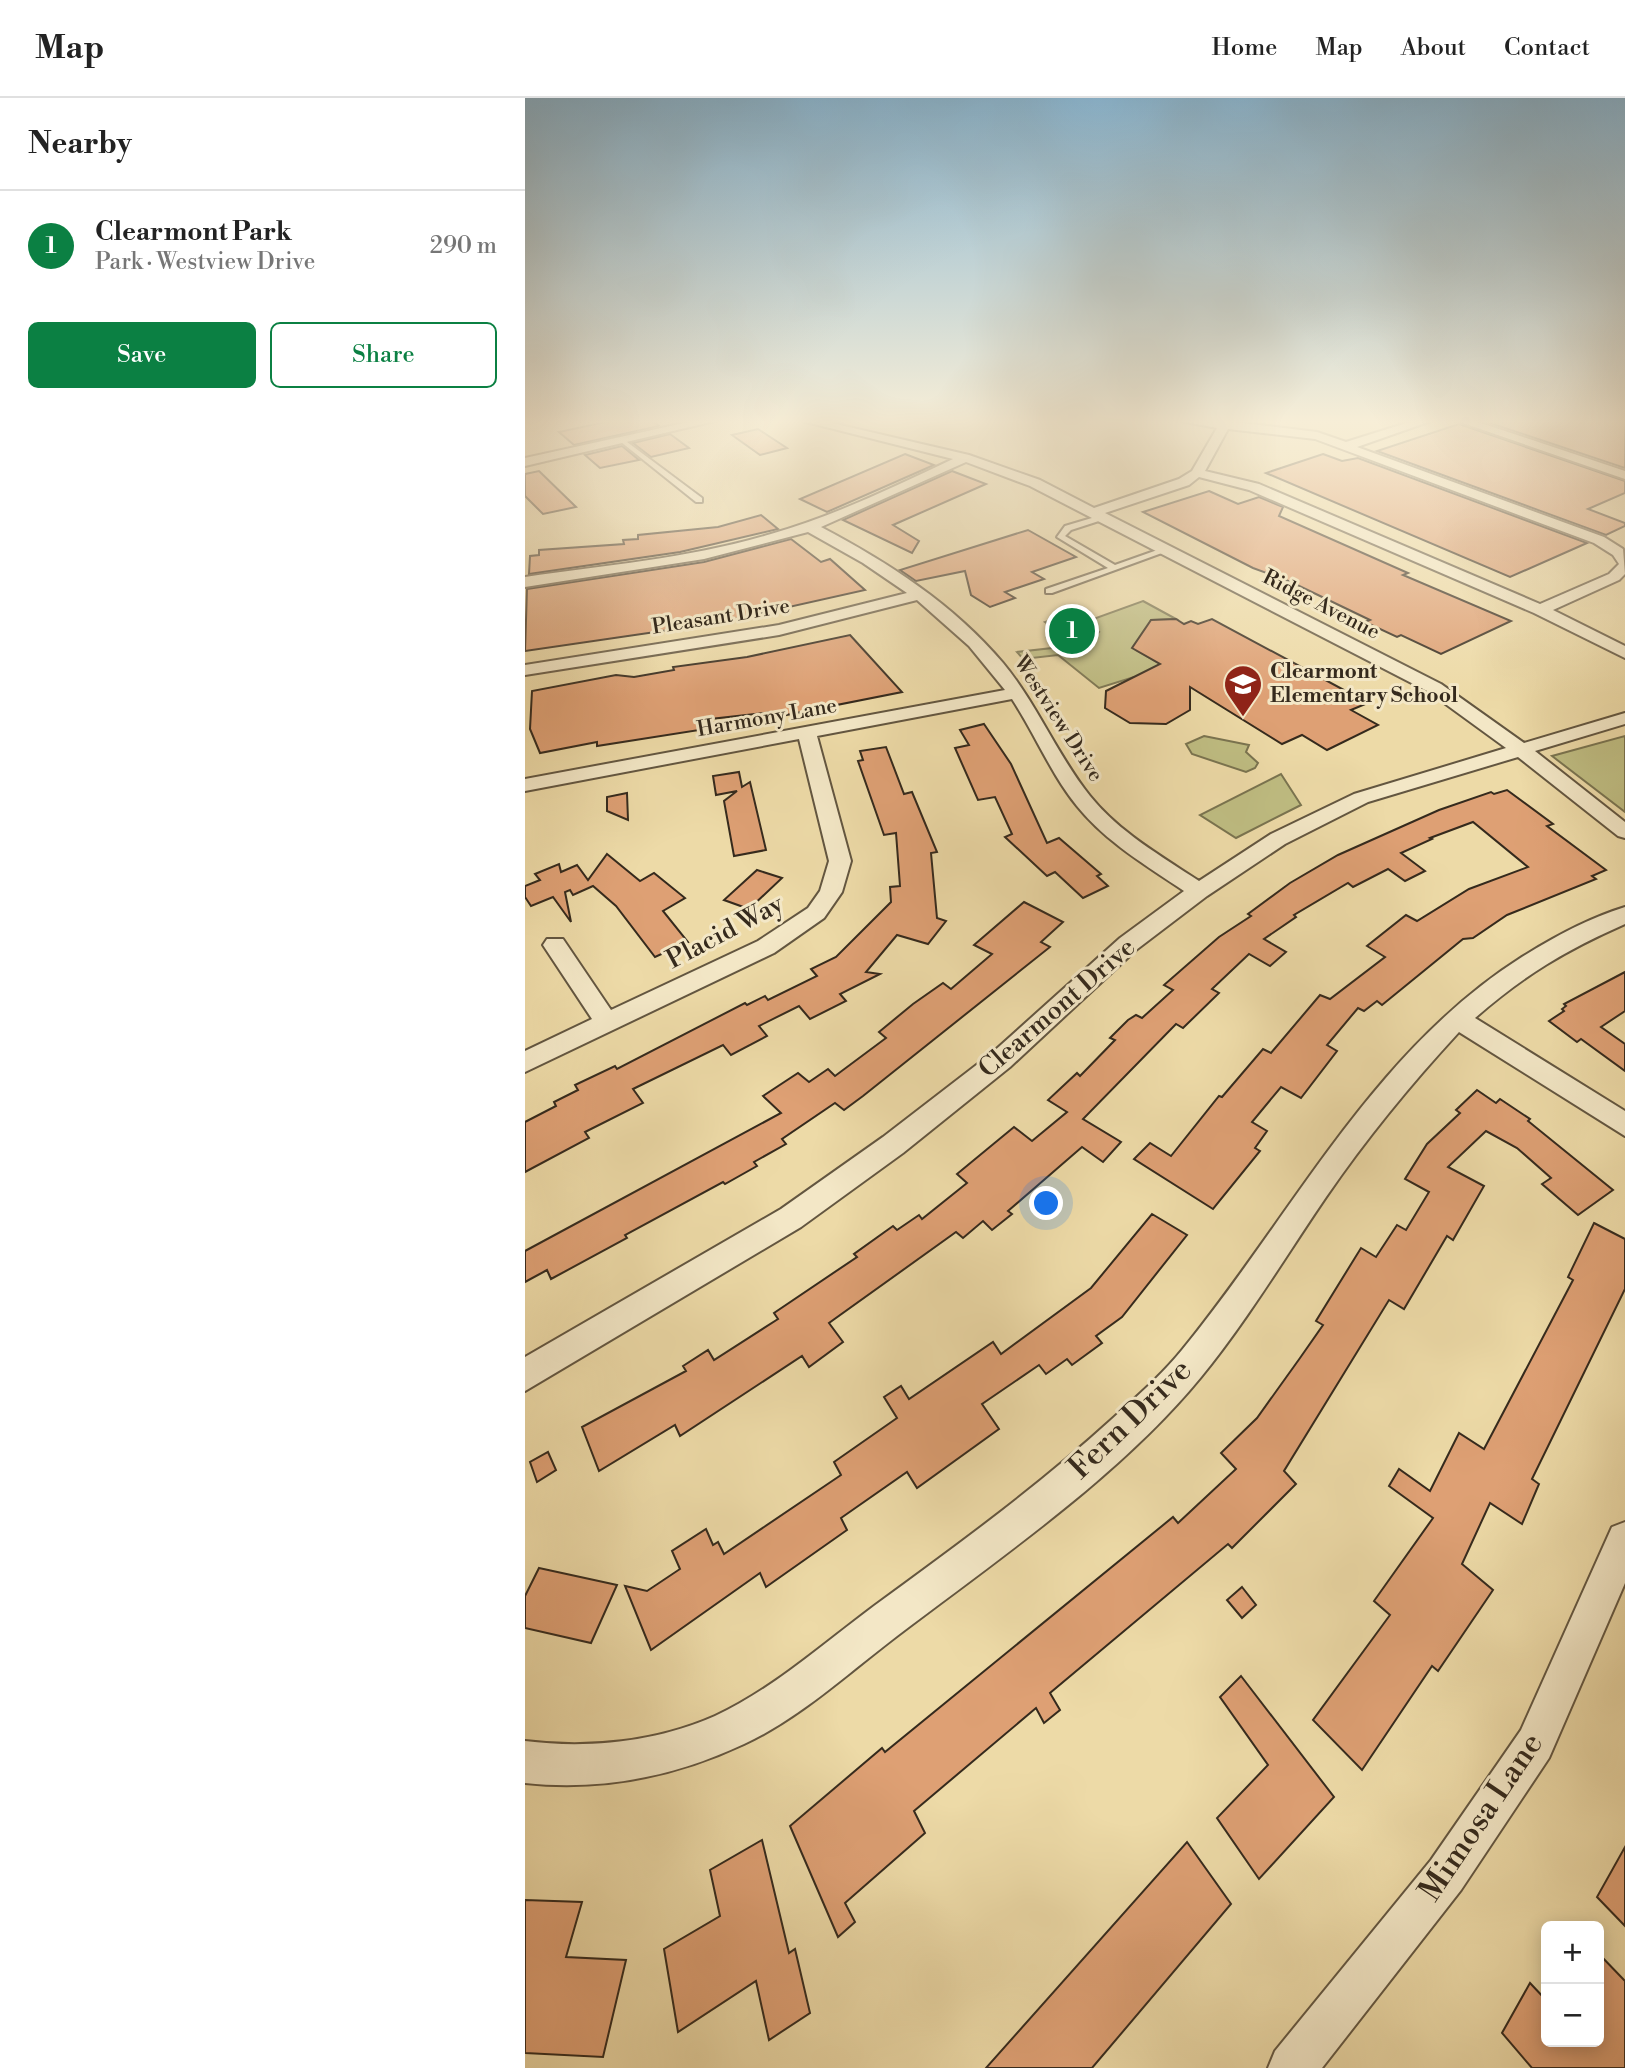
<!DOCTYPE html>
<html lang="en">
<head>
<meta charset="utf-8">
<style>
  :root { --surface:#fff; --page:#f6f6f6; --text:#222; --muted:#767676; --line:#e0e0e0; --accent:#0b8043 }
  body { margin:0; font-family:"Libre Bodoni",serif; background:var(--page); color:var(--text) }
  .controls { position:absolute; right:21px; bottom:21px; display:grid; overflow:hidden; border-radius:10px; box-shadow:0 4px 18px #0003 }
  .controls button { width:63px; height:63px; display:grid; place-items:center; padding:0; border:0; border-bottom:2px solid var(--line); background:var(--surface); color:var(--text); font:35px sans-serif }
  .you { position:absolute; left:522px; top:1106px; width:24px; height:24px; margin:-18px; border:5px solid #fff; border-radius:50%; background:#1a73e8; box-shadow:0 0 0 10px #1a73e833 }
  .badge { display:grid; place-items:center; width:46px; height:46px; border-radius:50%; background:var(--accent); color:#fff; font-size:23px; font-weight:700 }
  .pin { position:absolute; translate:-50% -50%; border:4px solid #fff; box-shadow:0 2px 7px #0006 }
  .list { margin:0; padding:0; list-style:none }
  h2 { display:flex; justify-content:space-between; align-items:center; height:91px; margin:0; padding:0 28px; font-size:30px }
  h2 small { font-size:23px; font-weight:400; color:var(--muted) }
  .list li { display:grid; grid-template-columns:46px 1fr auto; gap:21px; align-items:center; box-sizing:border-box; height:112px; padding:0 28px; border-top:2px solid var(--line) }
  .list b { display:block; font-size:26px; white-space:nowrap }
  .list p { margin:0; font-size:23px; white-space:nowrap; color:var(--muted) }
  .list em { font-size:23px; font-style:normal; color:var(--muted) }
  .actions { display:flex; gap:14px; padding:21px 28px }
  .actions a { flex:1; padding:16px 0; border:2px solid var(--accent); border-radius:10px; text-align:center; font-size:24px; color:var(--accent) }
  .actions .main { background:var(--accent); color:#fff }
  .map { position:relative; flex:none; width:1100px; height:1970px; overflow:hidden }
  header { display:flex; align-items:center; gap:42px; box-sizing:border-box; height:98px; padding:0 35px; background:var(--surface); border-bottom:2px solid var(--line) }
  header strong { font-size:33px }
  nav { display:flex; gap:38px; margin-inline-start:auto; font-size:24px }
  main { display:flex }
  aside { flex:1; background:var(--surface) }
  .map>svg:first-child { display:block }
</style>
</head>
<body>
<header>
<strong>Map</strong>
<nav><a>Home</a><a>Map</a><a>About</a><a>Contact</a></nav>
</header>
<main>
<aside>
<h2>Nearby<small></small></h2>
<ul class="list">
<li><span class="badge">1</span><div><b>Clearmont Park</b><p>Park · Westview Drive</p></div><em>290 m</em></li>
</ul>
<div class="actions"><a class="main">Save</a><a>Share</a></div>
</aside>
<div class="map">
<svg width="1100" height="1970" viewBox="0 0 1100 1970">
  <rect width="100%" height="100%" fill="#eddaa7"/>
  <filter id="stains"><feTurbulence type="fractalNoise" baseFrequency=".00286" numOctaves="4"/><feColorMatrix values="0 0 0 0 .2 0 0 0 0 .09 0 0 0 0 .02 0 0 0 .5 -.17"/></filter>
  <radialGradient id="worn" r=".72"><stop offset=".6" stop-color="#630" stop-opacity="0"/><stop offset="1" stop-color="#630" stop-opacity=".3"/></radialGradient>
  <g fill="#bfbd82" stroke="#7a7450" stroke-width="2">
    <polygon points="618,503 651,521 626,522 611,552 661,581 609,579 574,590 533,557 498,561 492,554 563,546 574,534 560,524"/>
    <polygon points="535,519 567,532 561,535 560,543 534,547 522,539 532,532 520,524"/>
    <polygon points="679,638 724,647 721,654 733,665 730,670 721,674 667,656 661,646"/>
    <polygon points="1100,638 1100,714 1027,658"/>
    <polygon points="756,676 776,707 711,740 675,717"/>
  </g>
  <g fill="#dea074" stroke="#352a1d" stroke-width="2">
    <polygon points="85,323 128,323 134,328 49,347 34,334"/>
    <polygon points="959,323 1100,323 1100,370"/>
    <polygon points="934,326 1100,383 1100,395 1063,411 1100,425 1100,428 1081,437 852,353"/>
    <polygon points="233,331 262,350 235,357 207,337"/>
    <polygon points="145,336 164,350 126,359 108,345"/>
    <polygon points="97,348 114,362 75,370 60,357"/>
    <polygon points="380,356 409,367 302,414 275,401"/>
    <polygon points="798,356 817,363 833,360 1062,445 985,479 741,375"/>
    <polygon points="14,373 51,409 18,416 0,398 0,376"/>
    <polygon points="427,373 461,386 368,427 394,443 387,455 318,422"/>
    <polygon points="684,393 713,406 734,399 758,409 754,418 883,475 878,477 986,523 916,556 876,537 872,539 840,524 845,522 766,484 728,470 618,414"/>
    <polygon points="236,417 253,431 155,454 4,476 5,458 14,457 14,452 99,446 98,442 113,441 113,437 193,429"/>
    <polygon points="503,432 551,459 507,474 519,481 480,494 490,500 465,509 446,497 440,473 391,483 375,472"/>
    <polygon points="266,441 296,464 305,461 340,492 192,525 0,553 2,491 179,464"/>
    <polygon points="651,521 659,526 666,523 673,526 687,521 843,605 826,612 853,627 802,652 777,637 757,646 665,589 665,612 641,626 605,625 580,610 581,593 635,566 607,550 626,522"/>
    <polygon points="325,537 377,594 251,619 249,614 186,621 187,630 72,648 72,644 15,655 5,631 7,593 91,577 109,579 149,572 148,569 222,559"/>
    <polygon points="459,626 486,666 522,745 534,740 576,776 572,778 583,788 558,800 530,774 522,778 480,739 487,736 470,699 453,702 430,650 444,647 435,632"/>
    <polygon points="361,649 379,696 387,694 412,754 406,755 412,820 421,823 403,846 372,837 341,874 355,876 315,896 321,903 285,921 274,908 234,928 242,938 206,957 198,947 108,991 118,1005 60,1034 64,1040 0,1074 0,1024 31,1008 29,1004 53,992 50,987 90,968 92,971 220,905 222,907 240,898 243,902 292,878 286,871 311,859 366,804 365,789 375,788 371,735 359,737 333,663 338,662 335,653"/>
    <polygon points="214,674 217,689 225,684 241,752 209,758 199,703 212,693 191,697 188,678"/>
    <polygon points="982,692 1028,726 1022,728 1081,772 1067,778 1071,781 982,817 948,840 938,841 857,907 852,903 839,913 833,910 802,947 812,953 776,1000 756,989 727,1024 742,1033 730,1050 735,1053 688,1111 609,1061 625,1045 646,1058 694,998 697,999 738,951 746,955 795,897 805,901 860,859 842,848 881,817 892,823 944,791 1003,769 948,724 905,740 907,741 876,755 900,773 880,783 863,771 828,789 823,785 769,817 771,819 739,841 761,854 745,868 724,856 687,891 694,895 658,930 651,926 558,1021 596,1044 578,1064 557,1049 483,1113 487,1116 467,1132 458,1123 438,1140 431,1134 304,1225 318,1244 284,1269 277,1258 155,1338 150,1327 74,1373 57,1329 161,1273 158,1268 183,1252 189,1262 253,1221 249,1215 332,1159 329,1156 368,1128 372,1132 394,1117 397,1121 442,1085 432,1076 489,1029 507,1043 542,1014 523,1002 552,975 555,978 590,942 585,940 603,922 611,917 617,920 648,892 639,887 694,839 726,818 723,816 765,785 813,757 914,712 966,694 969,696"/>
    <polygon points="102,695 103,722 82,713 82,699"/>
    <polygon points="82,756 115,783 129,775 160,800 138,813 163,844 130,859 91,808 68,788 48,797 45,792 40,794 46,824 28,799 6,808 0,799 0,788 15,782 10,776 34,766 36,774 52,767 63,782"/>
    <polygon points="232,772 257,780 224,811 199,802"/>
    <polygon points="499,804 538,824 516,844 525,849 338,998 319,1012 310,1005 257,1041 261,1046 229,1064 232,1068 200,1086 198,1084 100,1137 102,1140 26,1181 22,1172 0,1184 0,1153 256,1015 238,998 273,975 284,984 303,971 310,978 361,940 354,934 388,906 418,885 426,891 467,856 449,847"/>
    <polygon points="1100,874 1100,913 1076,929 1100,946 1100,973 1056,941 1052,944 1024,923 1039,913 1037,911 1041,908 1039,906"/>
    <polygon points="952,992 971,1005 975,1001 1005,1021 1003,1023 1088,1092 1053,1117 1017,1086 1026,1080 992,1050 961,1033 923,1069 959,1088 928,1142 922,1138 879,1211 864,1202 759,1373 771,1386 707,1450 703,1446 525,1595 535,1612 519,1625 511,1610 389,1713 400,1735 320,1805 330,1824 313,1839 265,1728 357,1650 360,1654 648,1419 653,1425 711,1371 696,1355 732,1320 775,1260 798,1227 791,1223 836,1150 851,1159 872,1127 881,1132 904,1094 880,1081 902,1046 935,1015 931,1012"/>
    <polygon points="627,1116 662,1137 597,1219 571,1238 577,1245 547,1267 542,1261 521,1276 514,1267 457,1306 474,1331 392,1390 382,1374 316,1420 322,1432 241,1489 235,1475 126,1552 100,1488 122,1493 155,1471 147,1453 181,1431 188,1447 193,1444 199,1456 316,1377 309,1364 372,1320 359,1299 376,1288 384,1301 468,1244 476,1256 566,1190"/>
    <polygon points="1069,1125 1100,1141 1100,1191 1007,1381 1014,1386 997,1426 965,1405 937,1466 968,1492 913,1573 907,1568 837,1672 788,1622 865,1517 849,1503 908,1420 864,1388 874,1371 905,1393 934,1335 959,1351 1048,1182 1043,1179"/>
    <polygon points="23,1354 31,1372 12,1384 5,1364"/>
    <polygon points="14,1470 92,1487 66,1545 0,1530 0,1498"/>
    <polygon points="717,1489 731,1507 717,1520 702,1502"/>
    <polygon points="716,1578 809,1699 734,1781 692,1720 743,1667 695,1599"/>
    <polygon points="237,1742 264,1855 270,1851 285,1915 244,1942 231,1883 153,1934 139,1851 195,1818 185,1772"/>
    <polygon points="662,1744 706,1806 567,1970 461,1970"/>
    <polygon points="1100,1749 1100,1828 1072,1799"/>
    <polygon points="0,1802 57,1804 41,1859 101,1862 78,1959 0,1955"/>
    <polygon points="1074,1856 1100,1883 1100,1970 1007,1970 977,1935 1005,1885 1021,1902 1021,1944 1074,1944"/>
  </g>
  <g fill="none" stroke-linecap="round" stroke-linejoin="round">
    <defs>
      <g id="lane">
        <polygon points="98,341 177,400 177,404 171,404 96,344"/>
        <polygon points="577,417 580,417 580,421 546,432 540,438 590,467 638,450 645,452 527,495 521,495 521,491 583,470 532,439 540,428"/>
      </g>
      <g id="street">
        <polygon points="168,323 190,323 0,368 0,360"/>
        <path d="M277,323H298L444,357L515,382L569,410L654,381L667,373L692,330L656,323H702L792,334L821,344L888,323H906L832,349L1079,439L1098,451L1100,476L1094,482L1028,512L1100,548V560L1009,515L724,392L674,379L664,387L580,415L916,586L999,645L1100,615V626L1010,653L1100,724V740L1093,738L993,659L843,704L760,746L682,798L611,852L485,969L378,1055L276,1129L0,1293V1259L256,1111L358,1039L467,955L595,840L659,793C622,768 581,744 552,708C526,676 510,636 487,601L292,638L326,763L317,794L299,820L249,855L0,974V953L67,921L18,847L22,841H38L86,912L233,843L283,810L295,793L304,763L274,641L0,693V681L480,592L444,548L392,502L254,537L0,577V567L254,527L382,495L338,465L283,434L179,461L0,489V479C82,467 167,460 246,436C309,418 369,389 428,361ZM703,331L790,341L1069,445L1088,457L1094,466L1084,476L1015,506L734,386L680,373ZM441,364L505,388L904,594L981,650L829,696L746,736L674,783C636,758 594,734 565,698C532,657 512,606 478,565C428,506 364,465 296,429Z"/>
        <polygon points="932,323 950,323 1100,373 1100,381"/>
        <path d="M1100,809V826C1041,852 999,877 950,920L1100,1013V1038L934,934C886,986 841,1041 801,1099C760,1159 722,1223 676,1279C595,1378 473,1461 372,1538C322,1576 275,1620 219,1646C149,1679 76,1693 0,1685V1643C63,1651 131,1644 190,1618C248,1591 298,1546 349,1508C430,1449 511,1390 586,1322C610,1300 636,1278 657,1252C767,1118 847,954 997,859C1029,839 1064,820 1100,809Z"/>
        <polygon points="1100,1424 1100,1485 1024,1660 936,1792 797,1970 743,1970 750,1953 906,1762 996,1632 1087,1429"/>
      </g>
    </defs>
    <use href="#lane" stroke="#635640" stroke-width="4"/>
    <use href="#street" stroke="#635640" stroke-width="4"/>
    <use href="#lane" fill="#f3e7c6" fill-rule="evenodd"/>
    <use href="#street" fill="#f3e7c6" fill-rule="evenodd"/>
  </g>
  <linearGradient id="sky" x2="0" y2="1"><stop stop-color="#89b6d2"/><stop offset="0.54" stop-color="#f7eed7"/><stop offset="1" stop-color="#f7eed7" stop-opacity="0"/></linearGradient>
  <rect width="1100" height="599" fill="url(#sky)"/>
  <defs>
    <symbol id="school-pin" viewBox="-11 -11 22 30"><path d="M0 17L-7.5 6A9.5 9.5 0 1 1 7.5 6Z" fill="#8f2418" stroke="#f3e7c6"/><path d="M0-5L7-2L0 1L-7-2ZM-4 1L0 2.5L4 1V4Q0 6-4 4Z" fill="#fff"/></symbol>
  </defs>
  <g fill-rule="evenodd">
    <use href="#school-pin" x="696" y="564" width="44" height="60"/>
  </g>
  <g text-anchor="middle" dominant-baseline="central" stroke-width="6" stroke-linejoin="round" paint-order="stroke">
    <g font-size="21" fill="#352a1d" stroke="#f3e7c6">
      <text transform="translate(796 507) rotate(27)">Ridge Avenue</text>
      <text transform="translate(196 519) rotate(-9)">Pleasant Drive</text>
      <text transform="translate(242 620) rotate(-10)">Harmony Lane</text>
      <text transform="translate(533 621) rotate(57)">Westview Drive</text>
    </g>
    <g font-size="21" font-weight="bold" fill="#352a1d" stroke="#f3e7c6" text-anchor="start">
      <text x="745" y="574">Clearmont<tspan x="745" dy="24">Elementary School</tspan></text>
    </g>
    <g font-size="26" fill="#352a1d" stroke="#f3e7c6">
      <text transform="translate(200 834) rotate(-28)">Placid Way</text>
      <text transform="translate(532 910) rotate(-41)">Clearmont Drive</text>
    </g>
    <g font-size="32" fill="#352a1d" stroke="#f3e7c6">
      <text transform="translate(605 1321) rotate(-44)">Fern Drive</text>
      <text transform="translate(956 1719) rotate(-56)">Mimosa Lane</text>
    </g>
  </g>
  <rect width="100%" height="100%" filter="url(#stains)"/>
  <rect width="100%" height="100%" fill="url(#worn)"/>
</svg>
<div class="controls">
<button>+</button>
<button>−</button>
</div>
<div class="you"></div>
<div class="pin badge" style="left:547px;top:533px">1</div>
</div>
</main>
</body>
</html>
